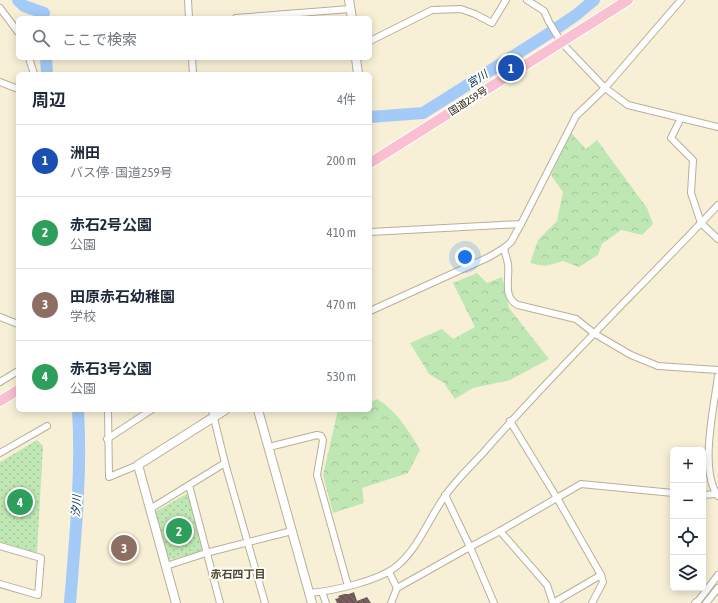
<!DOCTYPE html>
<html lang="ja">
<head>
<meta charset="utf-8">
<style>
  :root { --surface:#fff; --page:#f2f2f3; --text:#1f2937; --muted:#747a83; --line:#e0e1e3; --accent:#4d5fd4 }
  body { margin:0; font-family:"Asap Condensed","Noto Sans JP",sans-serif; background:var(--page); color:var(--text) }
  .controls { position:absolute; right:12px; bottom:12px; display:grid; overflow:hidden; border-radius:6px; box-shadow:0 2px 10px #0003 }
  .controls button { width:36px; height:36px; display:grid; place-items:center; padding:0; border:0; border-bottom:1px solid var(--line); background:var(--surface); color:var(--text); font:20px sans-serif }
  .you { position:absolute; left:465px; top:257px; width:14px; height:14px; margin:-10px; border:3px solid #fff; border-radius:50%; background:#1a73e8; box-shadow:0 0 0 6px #1a73e833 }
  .badge { display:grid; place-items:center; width:26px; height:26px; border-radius:50%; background:var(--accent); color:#fff; font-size:13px; font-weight:700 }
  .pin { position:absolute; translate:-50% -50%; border:2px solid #fff; box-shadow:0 1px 4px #0006 }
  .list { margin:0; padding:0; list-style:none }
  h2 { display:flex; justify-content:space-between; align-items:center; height:52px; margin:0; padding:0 16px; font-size:17px }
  h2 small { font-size:13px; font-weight:400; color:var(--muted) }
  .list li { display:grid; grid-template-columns:26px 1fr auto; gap:12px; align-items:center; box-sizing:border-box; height:72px; padding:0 16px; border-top:1px solid var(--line) }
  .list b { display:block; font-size:15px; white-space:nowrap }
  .list p { margin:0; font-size:13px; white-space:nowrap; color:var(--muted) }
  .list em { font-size:13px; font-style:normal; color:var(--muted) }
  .icon { flex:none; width:22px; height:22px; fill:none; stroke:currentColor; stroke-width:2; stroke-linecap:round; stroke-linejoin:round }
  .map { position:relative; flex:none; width:718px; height:603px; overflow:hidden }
  .search { position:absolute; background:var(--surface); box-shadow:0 2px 10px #0003; left:16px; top:16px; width:356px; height:44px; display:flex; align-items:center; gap:10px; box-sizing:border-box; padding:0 14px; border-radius:6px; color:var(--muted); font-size:15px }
  .panel { position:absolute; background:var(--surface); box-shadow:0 2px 10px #0003; left:16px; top:72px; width:356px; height:340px; border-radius:6px }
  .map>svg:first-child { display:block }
</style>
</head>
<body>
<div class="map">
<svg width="718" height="603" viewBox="0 0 718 603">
  <defs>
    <pattern id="grass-dots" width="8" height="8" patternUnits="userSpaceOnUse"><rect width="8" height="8" fill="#bee7b3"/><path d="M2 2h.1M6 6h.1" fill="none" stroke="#a3c699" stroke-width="1.8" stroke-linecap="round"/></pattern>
    <pattern id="forest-crowns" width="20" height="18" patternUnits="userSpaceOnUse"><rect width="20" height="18" fill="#bee7b3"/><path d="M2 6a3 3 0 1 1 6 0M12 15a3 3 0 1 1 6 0" fill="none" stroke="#a3c699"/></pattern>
    <pattern id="building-back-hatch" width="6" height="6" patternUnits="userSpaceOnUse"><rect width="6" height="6" fill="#725855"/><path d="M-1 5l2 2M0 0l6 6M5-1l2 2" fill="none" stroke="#84716e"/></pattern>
  </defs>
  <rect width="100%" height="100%" fill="#f8f0d6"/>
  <g fill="url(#grass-dots)">
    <polygon points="37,440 43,446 37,553 0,542 0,462"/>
    <polygon points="188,493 203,551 168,560 155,512"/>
  </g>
  <g fill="url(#forest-crowns)">
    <polygon points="571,133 586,149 597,140 647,208 653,224 642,235 621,230 602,244 598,255 579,267 563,261 545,266 530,263 538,240 557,221 563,192 551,175"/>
    <polygon points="477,273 487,283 502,277 509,308 549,359 510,380 473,388 455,399 444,383 429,374 410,343 442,329 453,339 475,327 453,283"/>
    <path d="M377,399C396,410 409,431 420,450L408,473L362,488L364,503L333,513L323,475L338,410H354L357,412L359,410H370V403Z"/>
  </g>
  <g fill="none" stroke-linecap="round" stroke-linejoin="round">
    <g stroke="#a4caf7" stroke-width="12">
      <polyline points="18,0 24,6 44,13"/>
      <polyline points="46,58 47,74"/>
      <polyline points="370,117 423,113 545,36 576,15 594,0"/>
      <path d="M70,603C75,539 82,474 78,410"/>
    </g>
  </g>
  <polygon fill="url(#building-back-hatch)" points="354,592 357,601 367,597 371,603 337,603 335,599 339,598 338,596 344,594 349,594"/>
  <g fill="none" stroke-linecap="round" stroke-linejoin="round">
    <defs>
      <g id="minor">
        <polyline points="188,0 189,18"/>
        <polyline points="527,0 544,11 549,22"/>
        <polyline points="0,8 18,32"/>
        <polyline points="236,18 350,9"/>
        <polyline points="551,25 561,42 605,88 628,105 718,127"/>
        <polyline points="370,41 432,10 461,9 475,14 492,23 506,0"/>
        <polyline points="29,58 34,74"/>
        <polyline points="192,58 193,74"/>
        <polyline points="0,82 18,89"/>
        <polyline points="681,118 671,138 693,160 691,193 701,223 718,239"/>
        <polyline points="370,232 521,224"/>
        <path d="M504,248C505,253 507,259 508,264C510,279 502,297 518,305L576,319L595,334L631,355L658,366L718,370"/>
        <polyline points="370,311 489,257 504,248 511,242 521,224 576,116 605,88 681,0"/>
        <polyline points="0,317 18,324"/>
        <path d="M718,376C714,407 699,471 718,496"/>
        <polyline points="0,382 18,371"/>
        <polyline points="108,410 109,477 138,465"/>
        <polyline points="212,410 225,463 265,603"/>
        <polyline points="510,421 557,498 601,575 603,582 592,603"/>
        <polyline points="107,439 151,410"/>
        <polyline points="269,447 317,435 321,436 323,440 317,475 348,586"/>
        <polyline points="0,453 47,426"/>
        <polyline points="189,485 220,603"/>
        <polyline points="445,495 470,547 494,603"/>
        <polyline points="703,495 716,494"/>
        <polyline points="150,509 225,463"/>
        <polyline points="500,531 547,585 553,603"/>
        <polyline points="0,546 41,558 38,595 0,584"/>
        <polyline points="166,566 206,553 292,531"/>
        <polyline points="389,572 397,588"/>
        <polyline points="322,592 326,603"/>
        <path d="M309,593C333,591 380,581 398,565C419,547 429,518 445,496C456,480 470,467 483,453C558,367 640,288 718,205"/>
        <polyline points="391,603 397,588 470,547 500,531 581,484 673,493"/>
        <polyline points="553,603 601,575"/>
        <polyline points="695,603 699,600 718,575"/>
        <polyline points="706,603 718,588"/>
      </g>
      <g id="tertiary">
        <polyline points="349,0 352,18"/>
        <polyline points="356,58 358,74"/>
        <polyline points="258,410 312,603"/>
        <polyline points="176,603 138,465 225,410"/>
      </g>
      <g id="trunk">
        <polyline points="370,163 628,0"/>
        <polyline points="0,401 18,390"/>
      </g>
    </defs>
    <use href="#minor" stroke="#b7b097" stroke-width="8"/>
    <use href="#tertiary" stroke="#b7b097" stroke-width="10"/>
    <use href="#trunk" stroke="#fff" stroke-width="12"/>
    <use href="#minor" stroke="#fff" stroke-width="6"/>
    <use href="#tertiary" stroke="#fff" stroke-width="8"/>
    <use href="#trunk" stroke="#f8c0d0" stroke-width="10"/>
  </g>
  <g text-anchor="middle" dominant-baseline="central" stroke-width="4" stroke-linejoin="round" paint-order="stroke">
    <g font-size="10" fill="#1d1b11" stroke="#fffdf8">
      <text transform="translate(468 101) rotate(-32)">国道259号</text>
    </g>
    <g font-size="11" font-style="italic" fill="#043768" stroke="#fffdf8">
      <text transform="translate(477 79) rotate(-33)">宮川</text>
      <text transform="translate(76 506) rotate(-86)">汐川</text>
    </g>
    <g font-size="11" font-weight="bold" fill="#4e4832" stroke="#fffdf8">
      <text x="238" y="574">赤石四丁目</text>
    </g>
  </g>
</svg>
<div class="controls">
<button>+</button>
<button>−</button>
<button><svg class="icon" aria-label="locate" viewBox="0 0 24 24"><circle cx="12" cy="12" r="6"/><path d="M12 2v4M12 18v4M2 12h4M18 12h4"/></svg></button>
<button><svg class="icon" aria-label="layers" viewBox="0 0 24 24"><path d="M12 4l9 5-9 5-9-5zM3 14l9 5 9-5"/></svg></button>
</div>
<div class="you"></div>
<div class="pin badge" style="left:511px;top:68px;background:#1a4fb4">1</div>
<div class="pin badge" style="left:179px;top:531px;background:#2e9e5b">2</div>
<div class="pin badge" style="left:124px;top:548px;background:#8d6e63">3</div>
<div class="pin badge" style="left:20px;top:502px;background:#2e9e5b">4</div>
<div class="search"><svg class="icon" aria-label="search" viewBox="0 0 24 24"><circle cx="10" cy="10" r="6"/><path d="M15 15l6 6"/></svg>ここで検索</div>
<section class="panel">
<h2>周辺<small>4件</small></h2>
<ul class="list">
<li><span class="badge" style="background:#1a4fb4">1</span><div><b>洲田</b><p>バス停 · 国道259号</p></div><em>200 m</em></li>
<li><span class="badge" style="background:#2e9e5b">2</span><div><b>赤石2号公園</b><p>公園</p></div><em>410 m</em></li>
<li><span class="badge" style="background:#8d6e63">3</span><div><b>田原赤石幼稚園</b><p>学校</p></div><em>470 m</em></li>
<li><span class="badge" style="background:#2e9e5b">4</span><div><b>赤石3号公園</b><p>公園</p></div><em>530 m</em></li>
</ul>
</section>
</div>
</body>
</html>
